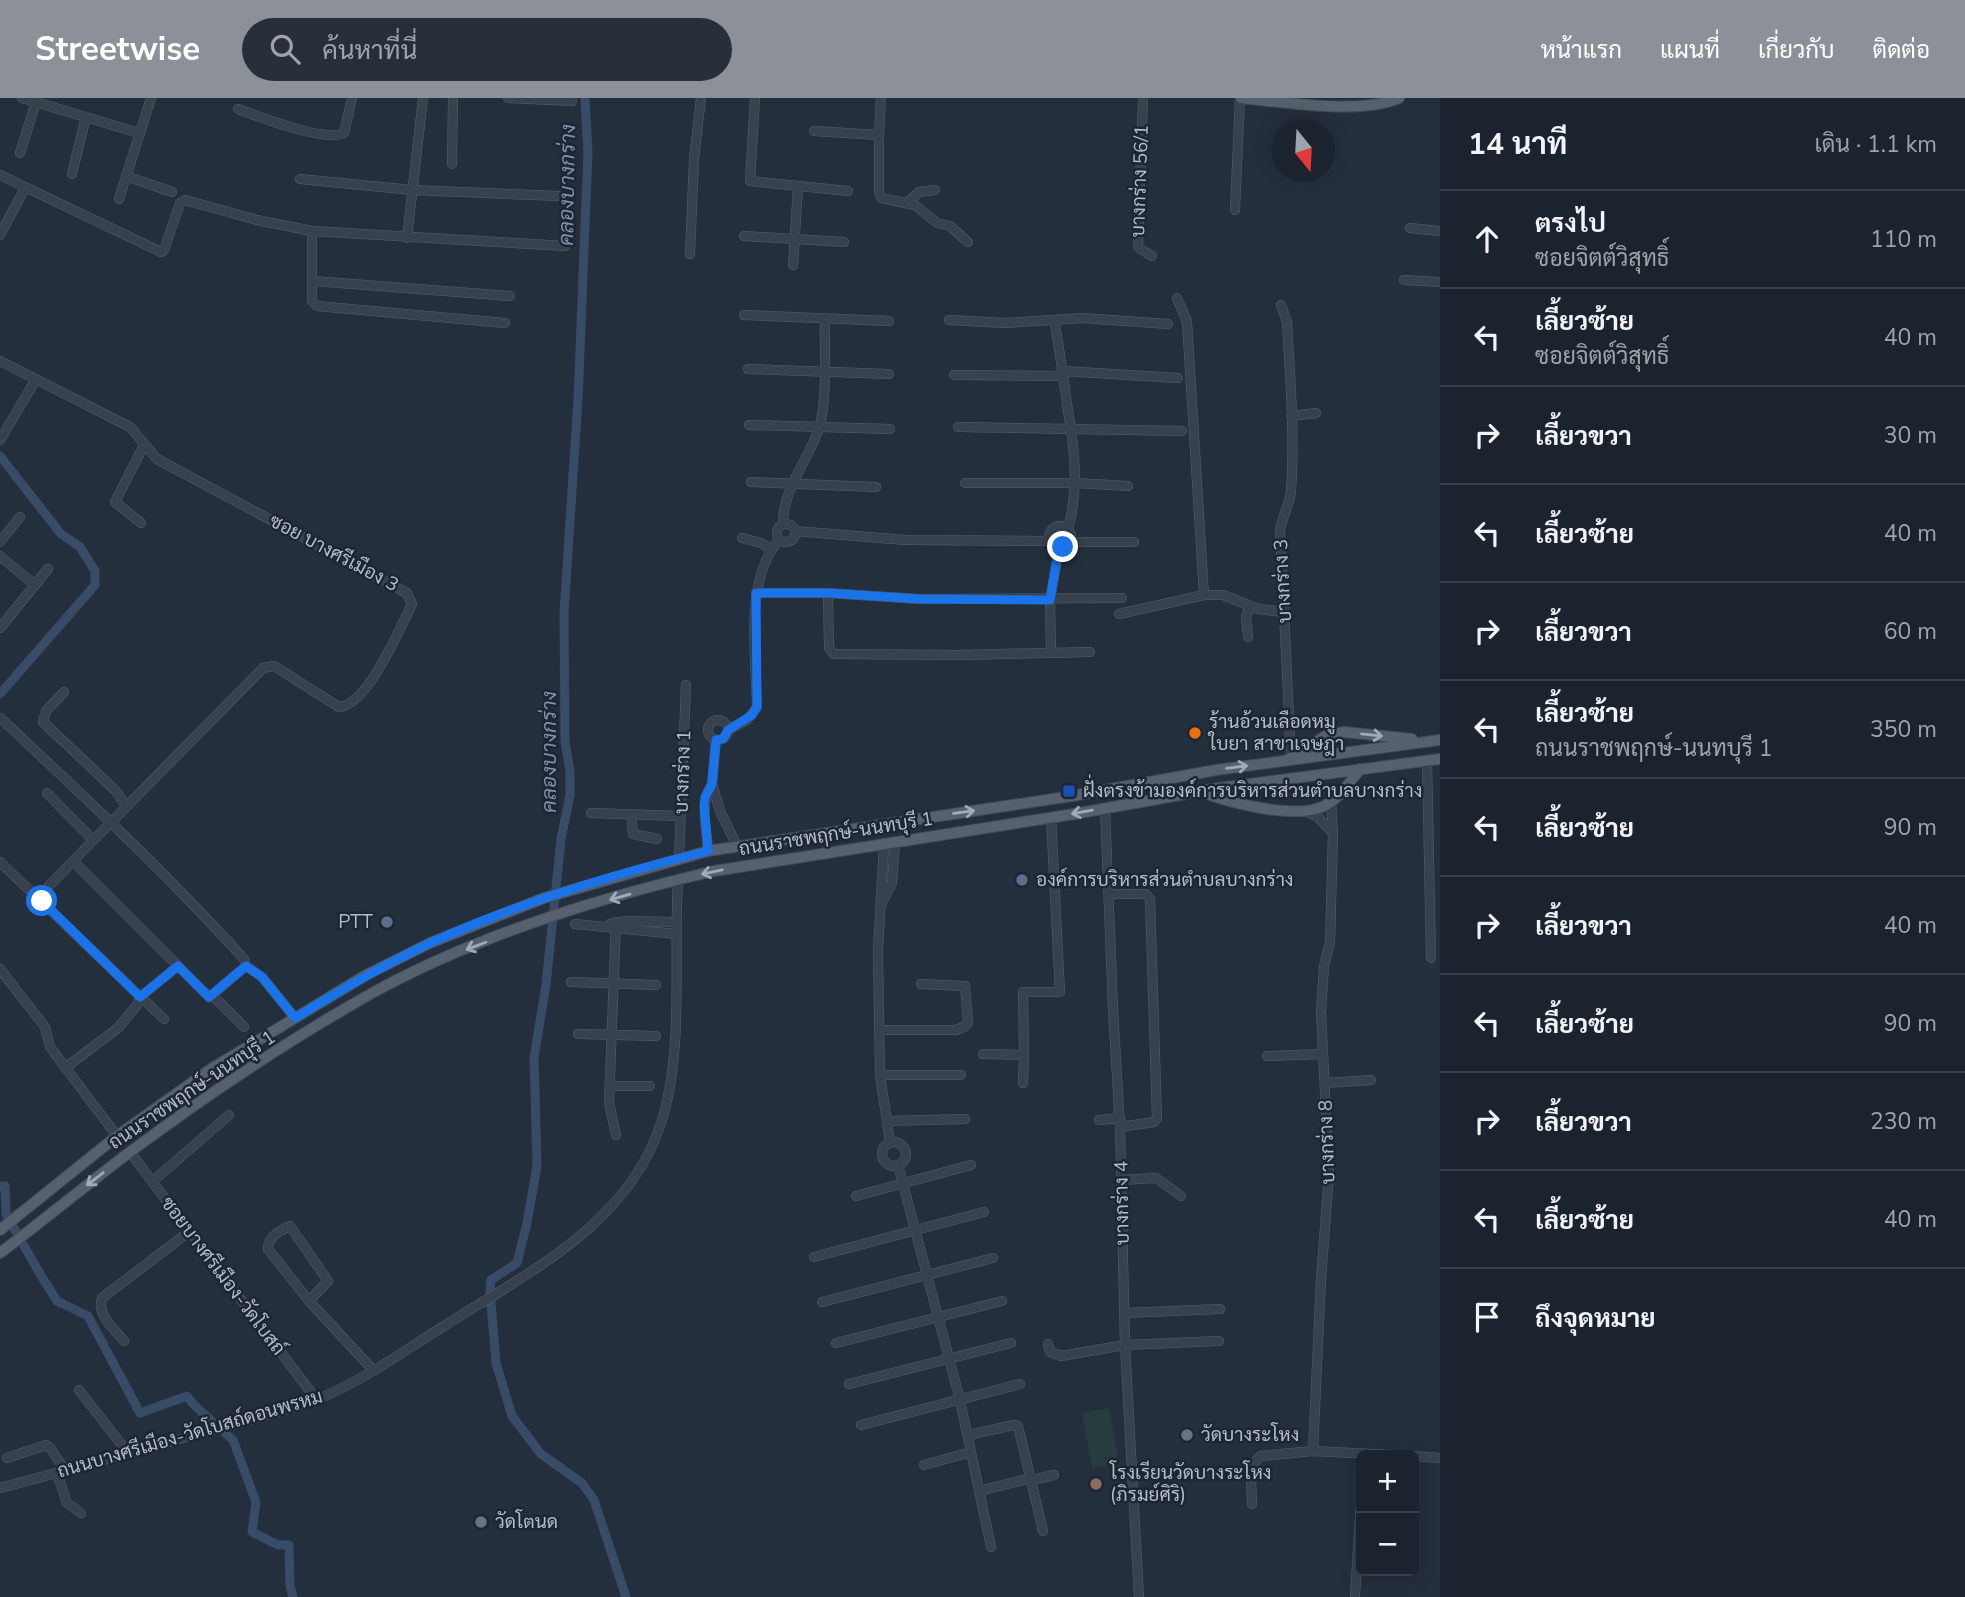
<!DOCTYPE html>
<html lang="th">
<head>
<meta charset="utf-8">
<style>
  :root { --surface:#1b232e; --page:#282f3a; --text:#f1f3f6; --muted:#a0a4aa; --line:#39404a; --accent:#8c9099 }
  body { margin:0; font-family:"Nunito Sans",Sarabun,sans-serif; background:var(--page); color:var(--text) }
  .controls { position:absolute; right:21px; bottom:21px; display:grid; overflow:hidden; border-radius:10px; box-shadow:0 4px 18px #0003 }
  .controls button { width:63px; height:63px; display:grid; place-items:center; padding:0; border:0; border-bottom:2px solid var(--line); background:var(--surface); color:var(--text); font:35px sans-serif }
  .compass { position:absolute; left:1272px; top:21px; width:63px; height:63px; border-radius:50%; background:var(--surface); box-shadow:0 4px 18px #0003; rotate:162deg }
  .stop { position:absolute; width:21px; height:21px; margin:-16px; border:5px solid #1a73e8; border-radius:50%; background:#fff }
  .stop.end { background:#1a73e8; border-color:#fff; box-shadow:0 2px 7px #0008 }
  .list { margin:0; padding:0; list-style:none }
  h2 { display:flex; justify-content:space-between; align-items:center; height:91px; margin:0; padding:0 28px; font-size:30px }
  h2 small { font-size:23px; font-weight:400; color:var(--muted) }
  .list li { display:grid; grid-template-columns:46px 1fr auto; gap:21px; align-items:center; box-sizing:border-box; height:98px; padding:0 28px; border-top:2px solid var(--line) }
  .list b { display:block; font-size:26px; white-space:nowrap }
  .list p { margin:0; font-size:23px; white-space:nowrap; color:var(--muted) }
  .list em { font-size:23px; font-style:normal; color:var(--muted) }
  .icon { flex:none; width:38px; height:38px; fill:none; stroke:currentColor; stroke-width:2; stroke-linecap:round; stroke-linejoin:round }
  .map { position:relative; flex:none; width:1440px; height:1499px; overflow:hidden }
  header { display:flex; align-items:center; gap:42px; box-sizing:border-box; height:98px; padding:0 35px; background:var(--accent); color:#fff }
  header strong { font-size:33px }
  nav { display:flex; gap:38px; margin-inline-start:auto; font-size:24px }
  .search { width:490px; height:63px; background:var(--page); display:flex; align-items:center; gap:18px; box-sizing:border-box; padding:0 24px; border-radius:38px; color:var(--muted); font-size:26px }
  main { display:flex }
  aside { flex:1; background:var(--surface) }
  .map>svg:first-child { display:block }
</style>
</head>
<body>
<header>
<strong>Streetwise</strong>
<div class="search"><svg class="icon" aria-label="search" viewBox="0 0 24 24"><circle cx="10" cy="10" r="6"/><path d="M15 15l6 6"/></svg>ค้นหาที่นี่</div>
<nav><a>หน้าแรก</a><a>แผนที่</a><a>เกี่ยวกับ</a><a>ติดต่อ</a></nav>
</header>
<main>
<div class="map">
<svg width="1440" height="1499" viewBox="0 0 1440 1499">
  <rect width="100%" height="100%" fill="#242f3e"/>
  <polygon fill="#263c3f" points="1109,1310 1119,1365 1092,1370 1082,1315"/>
  <g fill="none" stroke-linecap="round" stroke-linejoin="round">
    <g stroke="#394c67" stroke-width="9">
      <polyline points="585,0 588,54 578,301 564,515 565,644 570,673 570,697 561,741 546,887 534,960 537,1068 527,1125 517,1165 491,1182 490,1194 496,1265 512,1318 541,1356 582,1385 594,1402 626,1499"/>
      <polyline points="0,358 61,436 80,449 95,473 95,487 0,596"/>
      <polyline points="0,1088 5,1088 6,1116 40,1176 57,1203 88,1218 140,1315 187,1298 194,1307 233,1342 256,1404 252,1434 278,1447 289,1447 290,1488 293,1499"/>
    </g>
    <defs>
      <g id="minor">
        <polyline points="22,0 139,35"/>
        <polyline points="508,0 572,3"/>
        <polyline points="755,0 750,83 848,93"/>
        <polyline points="1143,0 1138,147 1139,150 1152,158"/>
        <path d="M238,11C260,19 323,44 344,35L352,0"/>
        <polyline points="814,33 879,37 881,0"/>
        <polyline points="879,37 879,94 881,100 915,107 937,125 950,128 968,144"/>
        <polyline points="20,55 36,4"/>
        <polyline points="452,66 453,0"/>
        <polyline points="72,76 86,19"/>
        <polyline points="0,77 161,154 164,152 180,105 185,102 257,122 312,133 565,148"/>
        <polyline points="126,78 172,94"/>
        <polyline points="300,81 412,92 559,98"/>
        <polyline points="119,101 151,0"/>
        <polyline points="908,104 919,94 935,92"/>
        <polyline points="1235,112 1240,0"/>
        <polyline points="1410,130 1440,133"/>
        <polyline points="312,133 312,203 317,208 505,225"/>
        <polyline points="0,137 25,90"/>
        <polyline points="744,138 844,144"/>
        <polyline points="407,140 423,0"/>
        <polyline points="690,156 694,61 701,0"/>
        <polyline points="793,167 798,89"/>
        <polyline points="1404,182 1440,184"/>
        <polyline points="313,183 510,198"/>
        <polyline points="1177,200 1187,224 1204,497"/>
        <path d="M1281,207L1287,224C1290,279 1295,337 1291,392C1290,407 1282,418 1280,433L1291,659"/>
        <polyline points="744,217 889,223"/>
        <polyline points="949,222 1005,225 1083,220 1168,226"/>
        <path d="M1054,222C1060,253 1064,283 1068,313C1075,354 1079,391 1068,431"/>
        <path d="M0,263L130,329L157,361L407,495L412,506C400,530 368,607 339,609L274,568L263,570L73,763L45,792L42,803"/>
        <polyline points="748,271 889,276"/>
        <polyline points="1063,273 1178,280"/>
        <polyline points="954,277 1064,278"/>
        <polyline points="1291,318 1316,315"/>
        <polyline points="749,327 890,331"/>
        <polyline points="958,329 1182,333"/>
        <polyline points="0,342 35,283"/>
        <polyline points="751,384 876,389"/>
        <polyline points="965,385 1076,385 1128,388"/>
        <polyline points="141,425 115,404 144,347"/>
        <circle cx="786" cy="435" r="9"/>
        <path d="M783,426C782,392 809,361 819,330C828,300 824,252 825,221"/>
        <circle cx="1060" cy="439" r="11"/>
        <polyline points="795,433 905,442 1049,443"/>
        <polyline points="742,440 761,445 771,451"/>
        <polyline points="0,444 20,419"/>
        <polyline points="1070,444 1134,444"/>
        <polyline points="0,458 35,487"/>
        <polyline points="756,495 828,495 919,501 1122,500"/>
        <polyline points="828,495 829,550 834,556 957,557 1090,554"/>
        <polyline points="1119,516 1204,497 1223,497 1258,511 1284,514"/>
        <polyline points="0,530 48,471"/>
        <polyline points="1248,539 1246,519 1250,508"/>
        <polyline points="1051,554 1050,502 1059,450"/>
        <polyline points="64,594 46,613 43,624 116,693 126,708"/>
        <path d="M0,620C84,698 167,776 244,861L246,868L262,879L295,920"/>
        <circle cx="718" cy="632" r="10"/>
        <path d="M728,632L747,622L757,609C756,559 744,481 779,442"/>
        <polyline points="716,642 712,686 720,713 737,748"/>
        <polyline points="1427,662 1431,860"/>
        <polyline points="47,695 93,742"/>
        <polyline points="1105,710 1113,911 1120,1029 1125,1247 1139,1499"/>
        <polyline points="1305,713 1318,719 1332,734"/>
        <polyline points="591,715 681,718"/>
        <polyline points="631,716 633,736 657,741"/>
        <polyline points="884,746 878,852 880,977 890,1044"/>
        <path d="M708,753C707,728 699,709 712,686"/>
        <polyline points="679,760 686,587"/>
        <polyline points="73,763 209,899 212,897 244,929"/>
        <polyline points="0,764 164,921"/>
        <polyline points="1109,796 1146,796 1150,801 1157,1020 1154,1024 1120,1029"/>
        <polyline points="882,805 892,785 895,745"/>
        <polyline points="616,824 609,1005 616,1037"/>
        <polyline points="575,826 676,836"/>
        <polyline points="610,826 627,823 676,824"/>
        <polyline points="0,871 45,929 50,949 117,1038"/>
        <polyline points="571,884 656,887"/>
        <polyline points="212,897 246,868"/>
        <polyline points="880,932 956,932 966,928 968,925 965,888 921,886"/>
        <polyline points="578,936 656,938"/>
        <polyline points="983,956 1024,957 1023,894 1060,894 1051,719"/>
        <polyline points="1267,958 1323,956"/>
        <polyline points="65,970 118,930 137,907 140,899 178,868"/>
        <polyline points="880,977 961,977"/>
        <polyline points="1023,985 1024,957"/>
        <polyline points="1325,985 1371,982"/>
        <polyline points="610,988 650,988"/>
        <polyline points="1099,1022 1120,1020"/>
        <polyline points="887,1023 965,1021"/>
        <circle cx="894" cy="1056" r="12"/>
        <polyline points="130,1054 316,1301"/>
        <polyline points="898,1067 960,1302 991,1449"/>
        <polyline points="1121,1082 1156,1080 1181,1098"/>
        <polyline points="152,1084 229,1017"/>
        <polyline points="856,1098 971,1067"/>
        <polyline points="814,1159 984,1114"/>
        <path d="M309,1203L328,1183L290,1128C280,1133 268,1138 268,1151L309,1203L374,1273"/>
        <polyline points="822,1204 993,1160"/>
        <polyline points="1124,1215 1220,1211"/>
        <path d="M124,1243C114,1231 96,1216 102,1200L190,1133"/>
        <polyline points="836,1245 1002,1203"/>
        <polyline points="1048,1246 1050,1254 1061,1258 1125,1247 1219,1243"/>
        <polyline points="849,1286 1011,1245"/>
        <polyline points="79,1292 128,1355"/>
        <polyline points="861,1327 1020,1286"/>
        <polyline points="968,1337 1014,1327 1018,1328 1043,1433"/>
        <polyline points="1313,1353 1321,1181 1329,1077 1321,914 1324,868 1330,844 1333,735 1331,704"/>
        <polyline points="1414,1358 1440,1360"/>
        <polyline points="7,1360 46,1347 50,1350 65,1372"/>
        <polyline points="924,1367 971,1354"/>
        <polyline points="57,1375 67,1405 81,1415"/>
        <polyline points="1032,1382 1054,1377"/>
        <path d="M0,1390C65,1373 129,1355 194,1337C234,1326 276,1316 315,1302C362,1284 402,1254 444,1228C526,1176 627,1127 660,1028C685,955 673,859 678,782"/>
        <polyline points="979,1393 1032,1380"/>
        <path d="M1252,1406C1252,1390 1247,1367 1261,1358L1313,1353L1393,1357"/>
        <polyline points="1355,1497 1361,1404"/>
      </g>
      <g id="major">
        <path d="M1241,0C1283,4 1361,17 1399,0"/>
        <polyline points="1289,661 1327,637 1344,634 1412,641"/>
        <path d="M1200,693C1228,705 1293,721 1322,709C1337,703 1350,684 1360,671"/>
        <polyline points="0,1132 117,1038 211,971 366,877 430,845 544,800 708,753 1072,698 1216,672 1440,642"/>
        <path d="M0,1155C44,1122 86,1087 130,1054C208,996 290,941 374,894C476,838 602,799 714,773L1074,716L1219,690L1440,661"/>
      </g>
    </defs>
    <use href="#minor" stroke="#565f6c" stroke-width="10"/>
    <use href="#major" stroke="#414a57" stroke-width="12"/>
    <use href="#minor" stroke="#38414e" stroke-width="9"/>
    <use href="#major" stroke="#56606e" stroke-width="10"/>
  </g>
  <defs><path id="oneway-shaft" d="M-6 0H5M1.5-3L5.5 0L1.5 3" fill="none" stroke-width="1.6" stroke-linecap="round" stroke-linejoin="round" transform="scale(1.75)"/></defs>
  <g stroke="#a1aab7">
    <use href="#oneway-shaft" transform="translate(1372 637) rotate(6)"/>
    <use href="#oneway-shaft" transform="translate(1237 669) rotate(-7)"/>
    <use href="#oneway-shaft" transform="translate(964 714) rotate(-8)"/>
    <use href="#oneway-shaft" transform="translate(1082 714) rotate(170)"/>
    <use href="#oneway-shaft" transform="translate(712 774) rotate(168)"/>
    <use href="#oneway-shaft" transform="translate(620 799) rotate(164)"/>
    <use href="#oneway-shaft" transform="translate(476 848) rotate(159)"/>
    <use href="#oneway-shaft" transform="translate(95 1081) rotate(142)"/>
  </g>
  <g fill="none" stroke-linecap="round" stroke-linejoin="round">
    <path stroke="#1a73e8" stroke-width="9" d="M42,803L140,899L178,868L209,899L246,868L262,879L295,920C339,893 383,867 430,845C519,805 613,776 708,753L704,707L705,699L712,686L716,642L723,641L728,632L752,617L757,609L756,495H828L919,501L1050,502L1059,450L1063,449"/>
  </g>
  <circle fill="#e8710a" stroke="#1d2633" stroke-width="2.5" cx="1195" cy="635" r="7"/>
  <rect fill="#1a4fb4" stroke="#1d2633" stroke-width="2.5" x="1062" y="686" width="14" height="14" rx="3.5"/>
  <g fill="#5c6f8a" stroke="#1d2633" stroke-width="2.5">
    <circle cx="1022" cy="782" r="7"/>
    <circle cx="387" cy="824" r="7"/>
  </g>
  <g fill="#6b7280" stroke="#1d2633" stroke-width="2.5">
    <circle cx="1187" cy="1337" r="7"/>
    <circle cx="481" cy="1424" r="7"/>
  </g>
  <circle fill="#8d6e63" stroke="#1d2633" stroke-width="2.5" cx="1096" cy="1386" r="7"/>
  <g text-anchor="middle" dominant-baseline="central" stroke-width="5" stroke-linejoin="round" paint-order="stroke">
    <g font-size="19" fill="#b4bcc9" stroke="#1d2633">
      <text transform="translate(1140 83) rotate(-88)">บางกร่าง 56/1</text>
      <text transform="translate(334 455) rotate(28)">ซอย บางศรีเมือง 3</text>
      <text transform="translate(1283 483) rotate(-93)">บางกร่าง 3</text>
      <text transform="translate(683 674) rotate(-88)">บางกร่าง 1</text>
      <text transform="translate(836 736) rotate(-9)">ถนนราชพฤกษ์-นนทบุรี 1</text>
      <text transform="translate(192 992) rotate(-34)">ถนนราชพฤกษ์-นนทบุรี 1</text>
      <text transform="translate(1327 1044) rotate(-92)">บางกร่าง 8</text>
      <text transform="translate(1122 1105) rotate(-91)">บางกร่าง 4</text>
      <text transform="translate(223 1178) rotate(53)">ซอยบางศรีเมือง-วัดโบสถ์</text>
      <text transform="translate(190 1336) rotate(-16)">ถนนบางศรีเมือง-วัดโบสถ์ดอนพรหม</text>
    </g>
    <g font-size="19" fill="#b4bcc9" stroke="#1d2633" text-anchor="start">
      <text x="1209" y="624">ร้านอ้วนเลือดหมู<tspan x="1209" dy="22">ใบยา สาขาเจษฎา</tspan></text>
      <text x="1083" y="693">ฝั่งตรงข้ามองค์การบริหารส่วนตำบลบางกร่าง</text>
      <text x="1036" y="782">องค์การบริหารส่วนตำบลบางกร่าง</text>
      <text x="373" y="824" text-anchor="end">PTT</text>
      <text x="1201" y="1337">วัดบางระโหง</text>
      <text x="1110" y="1375">โรงเรียนวัดบางระโหง<tspan x="1110" dy="22">(ภิรมย์ศิริ)</tspan></text>
      <text x="495" y="1424">วัดโตนด</text>
    </g>
    <g font-size="21" font-style="italic" fill="#7c92b1" stroke="#1d2633">
      <text transform="translate(567 87) rotate(-89)">คลองบางกร่าง</text>
      <text transform="translate(549 654) rotate(-90)">คลองบางกร่าง</text>
    </g>
  </g>
</svg>
<div class="controls">
<button>+</button>
<button>−</button>
</div>
<svg class="compass" viewBox="-18 -18 36 36"><path d="M0-13l5 13h-10z" fill="#e53935"/><path d="M0 13l5-13h-10z" fill="#a0a4aa"/></svg>
<div class="stop" style="left:42px;top:803px"></div>
<div class="stop end" style="left:1063px;top:449px"></div>
</div>
<aside>
<h2>14 นาที<small>เดิน · 1.1 km</small></h2>
<ul class="list">
<li><svg class="icon" aria-label="ahead" viewBox="0 0 24 24"><path d="M12 20V5M6 11l6-6 6 6"/></svg><div><b>ตรงไป</b><p>ซอยจิตต์วิสุทธิ์</p></div><em>110 m</em></li>
<li><svg class="icon" aria-label="left" viewBox="0 0 24 24"><path d="M17 20v-9H6M10 6l-5 5 5 5"/></svg><div><b>เลี้ยวซ้าย</b><p>ซอยจิตต์วิสุทธิ์</p></div><em>40 m</em></li>
<li><svg class="icon" aria-label="right" viewBox="0 0 24 24"><path d="M7 20v-9h11M14 6l5 5-5 5"/></svg><div><b>เลี้ยวขวา</b></div><em>30 m</em></li>
<li><svg class="icon" aria-label="left" viewBox="0 0 24 24"><path d="M17 20v-9H6M10 6l-5 5 5 5"/></svg><div><b>เลี้ยวซ้าย</b></div><em>40 m</em></li>
<li><svg class="icon" aria-label="right" viewBox="0 0 24 24"><path d="M7 20v-9h11M14 6l5 5-5 5"/></svg><div><b>เลี้ยวขวา</b></div><em>60 m</em></li>
<li><svg class="icon" aria-label="left" viewBox="0 0 24 24"><path d="M17 20v-9H6M10 6l-5 5 5 5"/></svg><div><b>เลี้ยวซ้าย</b><p>ถนนราชพฤกษ์-นนทบุรี 1</p></div><em>350 m</em></li>
<li><svg class="icon" aria-label="left" viewBox="0 0 24 24"><path d="M17 20v-9H6M10 6l-5 5 5 5"/></svg><div><b>เลี้ยวซ้าย</b></div><em>90 m</em></li>
<li><svg class="icon" aria-label="right" viewBox="0 0 24 24"><path d="M7 20v-9h11M14 6l5 5-5 5"/></svg><div><b>เลี้ยวขวา</b></div><em>40 m</em></li>
<li><svg class="icon" aria-label="left" viewBox="0 0 24 24"><path d="M17 20v-9H6M10 6l-5 5 5 5"/></svg><div><b>เลี้ยวซ้าย</b></div><em>90 m</em></li>
<li><svg class="icon" aria-label="right" viewBox="0 0 24 24"><path d="M7 20v-9h11M14 6l5 5-5 5"/></svg><div><b>เลี้ยวขวา</b></div><em>230 m</em></li>
<li><svg class="icon" aria-label="left" viewBox="0 0 24 24"><path d="M17 20v-9H6M10 6l-5 5 5 5"/></svg><div><b>เลี้ยวซ้าย</b></div><em>40 m</em></li>
<li><svg class="icon" aria-label="arrive" viewBox="0 0 24 24"><path d="M6 21V4h12l-3 4 3 4H6"/></svg><div><b>ถึงจุดหมาย</b></div></li>
</ul>
</aside>
</main>
</body>
</html>
